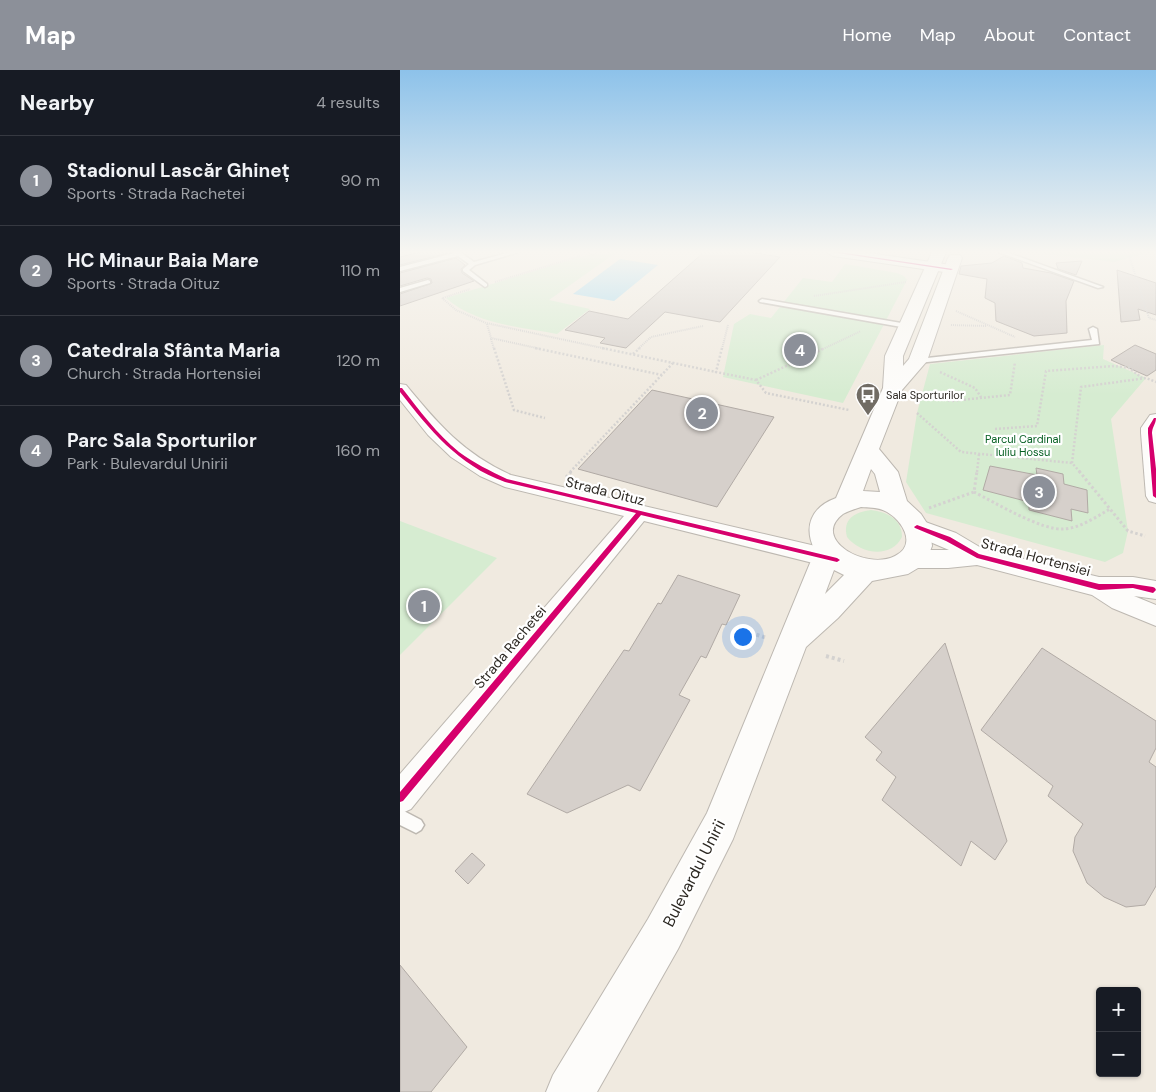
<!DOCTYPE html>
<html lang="en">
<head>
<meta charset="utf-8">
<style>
  :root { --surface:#171b24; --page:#242831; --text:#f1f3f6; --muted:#9ea1a6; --line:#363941; --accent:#8c9099 }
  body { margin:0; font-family:"DM Sans",sans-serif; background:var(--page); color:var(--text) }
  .controls { position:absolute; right:15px; bottom:15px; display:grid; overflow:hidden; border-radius:5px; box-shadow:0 1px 4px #0004 }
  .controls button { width:45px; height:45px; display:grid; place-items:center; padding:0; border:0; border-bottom:1px solid var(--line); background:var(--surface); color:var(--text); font:25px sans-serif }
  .you { position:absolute; left:342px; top:566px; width:18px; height:18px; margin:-12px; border:4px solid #fff; border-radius:50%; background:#1a73e8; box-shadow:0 0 0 8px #1a73e833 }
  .badge { display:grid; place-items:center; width:32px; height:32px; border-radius:50%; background:var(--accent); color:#fff; font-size:16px; font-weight:700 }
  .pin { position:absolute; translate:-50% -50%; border:2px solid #fff; box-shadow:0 1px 5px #0006 }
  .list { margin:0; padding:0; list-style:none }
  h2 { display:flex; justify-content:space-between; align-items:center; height:65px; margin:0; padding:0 20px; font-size:21px }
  h2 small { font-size:16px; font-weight:400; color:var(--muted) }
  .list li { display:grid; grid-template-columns:32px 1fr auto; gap:15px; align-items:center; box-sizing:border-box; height:90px; padding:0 20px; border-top:1px solid var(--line) }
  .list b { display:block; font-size:19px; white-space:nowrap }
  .list p { margin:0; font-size:16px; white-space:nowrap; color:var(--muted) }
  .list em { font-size:16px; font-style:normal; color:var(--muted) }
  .map { position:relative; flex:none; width:756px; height:1022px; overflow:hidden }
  header { display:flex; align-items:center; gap:30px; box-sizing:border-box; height:70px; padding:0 25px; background:var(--accent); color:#fff }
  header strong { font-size:24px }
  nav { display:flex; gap:28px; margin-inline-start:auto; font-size:18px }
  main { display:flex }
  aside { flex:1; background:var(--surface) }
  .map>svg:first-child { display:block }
</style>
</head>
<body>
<header>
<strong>Map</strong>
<nav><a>Home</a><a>Map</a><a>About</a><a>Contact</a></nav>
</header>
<main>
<aside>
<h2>Nearby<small>4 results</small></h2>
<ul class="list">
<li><span class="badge">1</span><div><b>Stadionul Lascăr Ghineț</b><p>Sports · Strada Rachetei</p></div><em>90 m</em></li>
<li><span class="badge">2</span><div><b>HC Minaur Baia Mare</b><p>Sports · Strada Oituz</p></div><em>110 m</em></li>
<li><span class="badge">3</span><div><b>Catedrala Sfânta Maria</b><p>Church · Strada Hortensiei</p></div><em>120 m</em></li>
<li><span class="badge">4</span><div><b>Parc Sala Sporturilor</b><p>Park · Bulevardul Unirii</p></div><em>160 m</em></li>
</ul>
</aside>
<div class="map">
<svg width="756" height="1022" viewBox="0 0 756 1022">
  <rect width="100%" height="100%" fill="#f0eae0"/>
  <g fill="#d6ecd1">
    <path d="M217,182L149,230L190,239L157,264C120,257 75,254 46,228L183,186Z"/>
    <polygon points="631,182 749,182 714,192"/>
    <polygon points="445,194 497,203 504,206 507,210 443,333 323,307 334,254 350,244 371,248 403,208 432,212"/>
    <polygon points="704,275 703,289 746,308 711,349 728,461 723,483 705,492 526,443 506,412 517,343 530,294"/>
    <path d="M471,440C487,442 502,449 502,467C491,489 460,484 447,467C442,449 455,442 471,440Z"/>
    <polygon points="0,451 97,488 0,585"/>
  </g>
  <polygon fill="#a4d8ee" points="220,189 258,195 214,231 173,224"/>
  <g fill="#d6d0cb" stroke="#b1aaa5">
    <polygon points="21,182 48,182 48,183 0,195 0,187"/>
    <polygon points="304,182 349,182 380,187 320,252 265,242 226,278 200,273 205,268 165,260 189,241 228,249"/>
    <polygon points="604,186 622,193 623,198 651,203 674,211 666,231 667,263 634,266 596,251 595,233 585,228 587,209 559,204 561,196 592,193"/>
    <polygon points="56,188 65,195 61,199 62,203 74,211 0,236 0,224 32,213 31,209 27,208 0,216 0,203"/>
    <polygon points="682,191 676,205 658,199 656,193"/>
    <polygon points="717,200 756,213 756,245 738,239 740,250 721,252"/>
    <polygon points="735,275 756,284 756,300 747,306 711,290"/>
    <polygon points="252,320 374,347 317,437 178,399"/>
    <polygon points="590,396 637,405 636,398 663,404 664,414 687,420 688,443 671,439 672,451 629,440 629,432 583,420"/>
    <polygon points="278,505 340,525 326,555 322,554 306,588 301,586 279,625 290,630 240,721 228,715 167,743 127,724 224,580 229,581 258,533 261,534"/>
    <polygon points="545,573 607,771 595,790 571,771 561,796 482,730 496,707 476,690 482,682 465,667"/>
    <polygon points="642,578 756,651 756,678 749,692 756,697 756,816 745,835 726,837 704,827 687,813 673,781 675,767 683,754 648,726 653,716 581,660"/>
    <polygon points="72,783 85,795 68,814 55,801"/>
    <polygon points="0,895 67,977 31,1022 0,1022"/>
  </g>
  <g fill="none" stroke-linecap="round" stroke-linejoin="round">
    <defs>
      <g id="service">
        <polygon points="53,182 60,182 74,192 110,182 119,182 75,195 69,200 87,214 87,216 85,217 63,201 63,199 69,194 58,186 0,201 0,197 54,183"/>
        <polygon points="189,182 196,182 193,184"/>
        <polygon points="598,182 606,182 703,217 698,218"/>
        <polygon points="28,210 30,211 30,213 0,222 0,218"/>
        <polygon points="362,229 507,254 510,256 507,258 360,232 359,231"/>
        <polygon points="693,257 697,259 699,274 518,293 514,291 518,289 692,270 689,259"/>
        <polygon points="0,739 21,750 24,755 21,760 16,763 0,755"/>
      </g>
      <g id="minor">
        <path d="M0,314L6,315C38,354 64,384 111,405L437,481L445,484L449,490L445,496L437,499L244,451L11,739L0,744V704L224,446L105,417L80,406L51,387L28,365L0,330Z"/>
        <polygon points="756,344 756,433 749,431 746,426 741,363 741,358 750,345"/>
        <polygon points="517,449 556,463 583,479 699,507 733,507 756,511 756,529 734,526 756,535 756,556 712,538 692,525 577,495 548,498 511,498 503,495 500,489 503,483 511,480 549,480 509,463 506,457 509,451"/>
      </g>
      <polygon id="tertiary" points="426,182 462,182 551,195 556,196 558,199 556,202 551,203 433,186"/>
      <path id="secondary" d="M532,182H546L503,286V296L509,289L548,188L550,185H560L562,188L527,291L502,320L479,379L498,402L507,431L521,444L530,458L532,476L529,484L518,498L508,504L472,511L438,548L406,577L333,769L278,879L197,1022H146L153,1005L248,849L307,743L415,481C403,457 411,437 436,428L483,318L485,286ZM471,399L475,404L480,422L463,421ZM461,437C470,438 479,437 487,442C503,451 517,475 495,486C466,501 410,469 443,444C448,441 455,439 461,437ZM434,500L444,505L425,524Z"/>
    </defs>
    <use href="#service" stroke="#bdb8b1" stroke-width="3"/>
    <use href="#minor" stroke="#bdb8b1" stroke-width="2"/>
    <use href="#tertiary" stroke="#bdb8b1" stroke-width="2"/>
    <use href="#secondary" stroke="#bdb8b1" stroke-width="2"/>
    <g stroke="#d4d2d0" stroke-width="2" stroke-dasharray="1 1" stroke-linecap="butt">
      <polyline points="728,182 749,248 756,250"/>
      <polyline points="95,212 180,186"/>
      <polyline points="414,226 506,212"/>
      <polyline points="42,228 56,240 86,253 207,279"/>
      <polyline points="43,228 70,219"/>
      <polyline points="556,241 615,267"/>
      <polyline points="87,254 91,268 141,279"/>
      <polyline points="551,255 587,256"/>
      <polyline points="91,269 94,279"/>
      <polyline points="238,279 251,267 303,256"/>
      <polyline points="322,279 328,255"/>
      <polyline points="423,279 461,261"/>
    </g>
    <g stroke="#d4d2d0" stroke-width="2.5" stroke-dasharray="2 2" stroke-linecap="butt">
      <polyline points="94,278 114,340 145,348"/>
      <polyline points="135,278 262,305"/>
      <polyline points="202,278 316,302"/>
      <polyline points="322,278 316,302 356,310 366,323 449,340"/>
      <polyline points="233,284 240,278"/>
      <polyline points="540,302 575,318 581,327"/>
      <polyline points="356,310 425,278"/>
      <polyline points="525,324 551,331 610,325 615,292"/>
      <polyline points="517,343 561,382 672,393"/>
      <polyline points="595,359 637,356 646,301 714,296 729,298 742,308"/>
      <polyline points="170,402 273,293"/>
      <polyline points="577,402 579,384"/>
      <polyline points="680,402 672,393 681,317 746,308 756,312"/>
    </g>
    <g stroke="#d4d2d0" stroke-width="3" stroke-dasharray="2.5 2.5" stroke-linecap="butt">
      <polyline points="679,401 728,461 745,466"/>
      <polyline points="166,407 172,401"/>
      <path d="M574,422C594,432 642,461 664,459C680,458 696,447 710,439"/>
      <polyline points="529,438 574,422 577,401"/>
    </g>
    <g stroke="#d4d2d0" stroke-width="4" stroke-dasharray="3 3" stroke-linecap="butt">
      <polyline points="345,561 367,568"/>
      <polyline points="426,586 444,591"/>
    </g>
    <use href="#service" fill="#fdfcfa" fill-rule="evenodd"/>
    <use href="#minor" fill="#fdfcfa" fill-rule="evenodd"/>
    <use href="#tertiary" fill="#fdfcfa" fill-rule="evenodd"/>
    <use href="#secondary" fill="#fdfcfa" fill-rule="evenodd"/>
    <defs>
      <g id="cycleway">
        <polygon points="431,182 439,182 553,199 551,200"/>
        <path d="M0,318H2C19,340 37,364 59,382C74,393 90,401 107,409L437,488L440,490L437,492L241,445L3,731L0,732V722L236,443L105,412C58,395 30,360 0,322Z"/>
        <path d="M754,348H756C756,354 752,357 752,363L756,399V428L753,426L748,363V358Z"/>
        <polygon points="517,455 550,467 579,484 699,514 733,514 753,517 755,518 756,520 753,523 733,518 699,520 577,488 546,471 515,458 514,457"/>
      </g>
    </defs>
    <use href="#cycleway" stroke="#fff" stroke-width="3"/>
    <use href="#cycleway" fill="#d6006c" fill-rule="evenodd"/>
  </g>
  <linearGradient id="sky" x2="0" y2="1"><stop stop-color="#8dc2ea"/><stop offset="0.56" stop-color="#f8f6f1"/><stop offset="1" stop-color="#f8f6f1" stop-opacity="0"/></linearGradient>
  <rect width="756" height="325" fill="url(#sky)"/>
  <defs>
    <symbol id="bus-pin" viewBox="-11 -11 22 30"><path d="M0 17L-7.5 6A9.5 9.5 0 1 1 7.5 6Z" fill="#716c64" stroke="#fff"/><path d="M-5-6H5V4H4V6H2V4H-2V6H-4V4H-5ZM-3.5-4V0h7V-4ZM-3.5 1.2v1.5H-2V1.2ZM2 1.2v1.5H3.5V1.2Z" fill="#fff"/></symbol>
  </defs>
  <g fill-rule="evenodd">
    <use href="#bus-pin" x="454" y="311" width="28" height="38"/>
  </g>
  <g text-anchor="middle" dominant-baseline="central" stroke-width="4.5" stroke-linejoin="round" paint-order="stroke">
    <g font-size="11" fill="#2c2822" stroke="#fff" text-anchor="start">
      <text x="486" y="325">Sala Sporturilor</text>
    </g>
    <g font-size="11" fill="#076023" stroke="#fff">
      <text x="623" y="369">Parcul Cardinal<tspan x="623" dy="13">Iuliu Hossu</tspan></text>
    </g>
    <g font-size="14" fill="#2c2822" stroke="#fff">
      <text transform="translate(205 421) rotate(14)">Strada Oituz</text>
      <text transform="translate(636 487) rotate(15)">Strada Hortensiei</text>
      <text transform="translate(110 577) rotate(-50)">Strada Rachetei</text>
    </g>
    <g font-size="16" fill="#2c2822" stroke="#fff">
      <text transform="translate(294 803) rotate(-63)">Bulevardul Unirii</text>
    </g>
  </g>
</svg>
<div class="controls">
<button>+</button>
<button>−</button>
</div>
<div class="you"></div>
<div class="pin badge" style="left:24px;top:536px">1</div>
<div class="pin badge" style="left:302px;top:343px">2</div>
<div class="pin badge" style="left:639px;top:422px">3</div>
<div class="pin badge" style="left:400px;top:280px">4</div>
</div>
</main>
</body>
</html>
